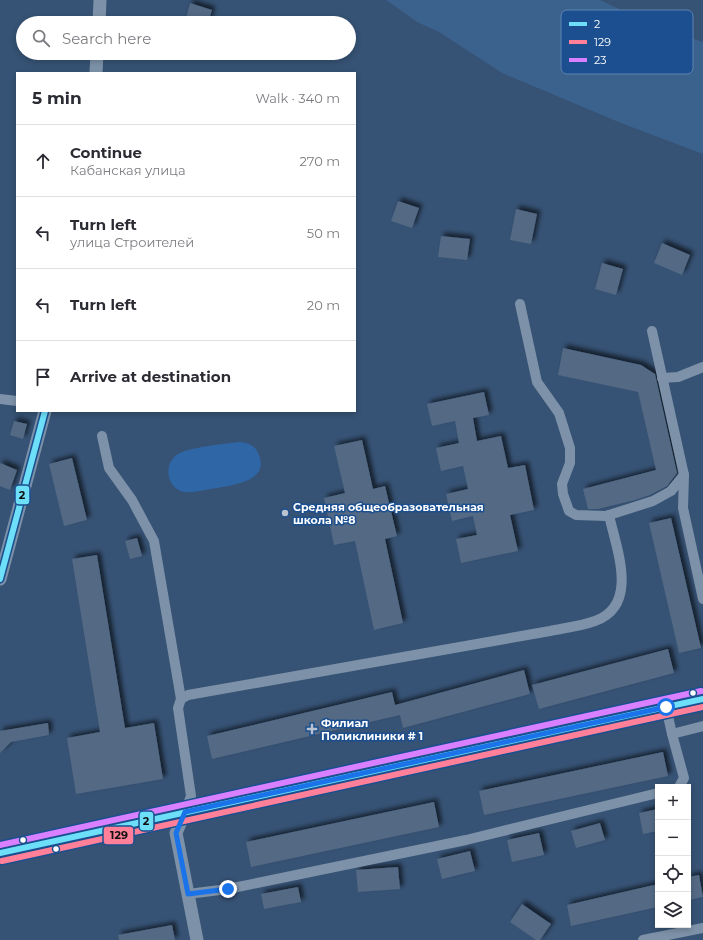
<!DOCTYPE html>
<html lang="en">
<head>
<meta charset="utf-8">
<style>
  :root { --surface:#fff; --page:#f2f2f3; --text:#2b2b33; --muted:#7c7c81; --line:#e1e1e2 }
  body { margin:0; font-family:Montserrat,sans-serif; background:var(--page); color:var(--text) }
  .controls { position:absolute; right:12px; bottom:12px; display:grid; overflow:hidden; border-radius:0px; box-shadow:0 2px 6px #0003 }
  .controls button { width:36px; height:36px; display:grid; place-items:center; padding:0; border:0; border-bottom:1px solid var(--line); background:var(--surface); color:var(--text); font:20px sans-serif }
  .stop { position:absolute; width:12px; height:12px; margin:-9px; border:3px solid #1a73e8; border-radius:50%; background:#fff }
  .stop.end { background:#1a73e8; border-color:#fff; box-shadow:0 1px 4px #0008 }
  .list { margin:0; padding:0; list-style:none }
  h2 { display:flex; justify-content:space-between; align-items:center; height:52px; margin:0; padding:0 16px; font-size:17px }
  h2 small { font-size:13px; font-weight:400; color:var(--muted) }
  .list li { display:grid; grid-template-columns:26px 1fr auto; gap:12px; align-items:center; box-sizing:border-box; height:72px; padding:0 16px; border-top:1px solid var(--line) }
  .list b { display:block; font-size:15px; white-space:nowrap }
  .list p { margin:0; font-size:13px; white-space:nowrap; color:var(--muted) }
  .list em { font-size:13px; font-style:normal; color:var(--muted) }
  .icon { flex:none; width:22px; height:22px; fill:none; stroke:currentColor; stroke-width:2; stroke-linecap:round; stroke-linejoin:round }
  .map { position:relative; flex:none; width:703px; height:940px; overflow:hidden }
  .search { position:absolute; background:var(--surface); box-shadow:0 2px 6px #0003; left:16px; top:16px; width:340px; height:44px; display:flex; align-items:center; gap:10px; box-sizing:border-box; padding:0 14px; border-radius:22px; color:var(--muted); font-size:15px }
  .panel { position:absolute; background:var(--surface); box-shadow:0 2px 6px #0003; left:16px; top:72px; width:340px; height:340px; border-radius:0px }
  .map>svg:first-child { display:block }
</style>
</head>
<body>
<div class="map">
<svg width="703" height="940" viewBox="0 0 703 940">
  <defs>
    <filter id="shadow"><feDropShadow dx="3.5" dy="-3.5" stdDeviation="2" flood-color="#0009"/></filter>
  </defs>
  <rect width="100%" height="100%" fill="#365274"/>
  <path fill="#2f66a5" d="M238,442C247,442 255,445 258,453C273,484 224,486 205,490C199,491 191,493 184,492C166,488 163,463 178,454C190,447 224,444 238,442Z"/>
  <polygon fill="#3b618d" points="386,0 600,0 657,27 703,42 703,154 621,123 502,73 439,32 417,22"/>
  <g fill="#526984" filter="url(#shadow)">
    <polygon points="190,3 212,10 208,23 198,23 186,19"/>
    <polygon points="398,201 419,208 412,228 391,221"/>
    <polygon points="516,209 537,214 531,244 510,240"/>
    <polygon points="441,236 470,239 467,260 438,257"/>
    <polygon points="662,243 690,255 682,275 654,263"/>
    <polygon points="602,263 623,269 616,295 595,289"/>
    <polygon points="563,348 641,365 655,374 677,473 667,486 650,495 635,500 598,509 588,509 583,489 656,470 638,392 558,375"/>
    <polygon points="484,392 489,415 473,418 477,441 501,436 508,468 525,465 534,510 510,515 518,551 461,563 456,539 477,535 473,516 452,521 446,494 468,489 463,466 441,471 436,448 459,443 455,421 432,426 427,404"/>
    <polygon points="14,421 27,424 23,439 10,435"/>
    <polygon points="362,440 373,489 385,486 397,536 385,539 403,623 374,630 355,541 334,545 324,498 345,493 334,446"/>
    <polygon points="72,458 87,520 64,526 49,464"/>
    <polygon points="0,463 17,470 10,490 0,486"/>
    <polygon points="671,518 701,648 679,653 649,523"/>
    <polygon points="137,538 142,556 130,559 125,541"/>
    <polygon points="97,555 125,728 154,723 163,779 76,794 67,738 100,732 72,559"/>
    <polygon points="668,649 674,673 539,709 532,685"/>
    <polygon points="524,670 530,694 403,728 400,715 212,759 207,736 392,692 395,705"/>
    <polygon points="48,723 49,735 11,742 0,753 0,731"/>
    <polygon points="663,752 668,776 484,815 479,791"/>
    <polygon points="434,802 439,827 251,867 246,842"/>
    <polygon points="658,809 658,831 643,834 639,813"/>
    <polygon points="600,823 605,840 576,848 571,831"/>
    <polygon points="539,833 544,855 512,862 507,840"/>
    <polygon points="470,851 475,871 442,879 437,859"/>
    <polygon points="398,867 400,889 358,892 356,870"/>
    <polygon points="699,875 703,897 688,900 688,877"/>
    <polygon points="658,884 658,907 571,926 567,905"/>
    <polygon points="298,887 301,902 264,909 261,894"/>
    <polygon points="522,904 551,924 540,940 536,940 510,922"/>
    <polygon points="172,925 175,940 119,940 118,935"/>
  </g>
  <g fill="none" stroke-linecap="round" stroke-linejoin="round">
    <g stroke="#7d92a8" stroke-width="10">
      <polyline points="520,304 537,382 559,413 570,448 570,463 562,484 563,494 569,511 576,515 606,516 653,501 671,491 684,475"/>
      <polyline points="652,331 684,475 683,508 703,599"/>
      <polyline points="662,378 678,377 703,367"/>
      <polyline points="0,399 17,401"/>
      <polyline points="102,436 109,468 132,500 154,541 181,699"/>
      <polyline points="666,707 672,734 703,726"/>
      <polyline points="672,734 684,778 679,787"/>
      <path d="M185,812L191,796L178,708L181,699L188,695L550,631C565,628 581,626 595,621C640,605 616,548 609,515"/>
      <polyline points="188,894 228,889 466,840 658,793"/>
      <polyline points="643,940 703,928"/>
    </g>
    <g stroke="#7d92a8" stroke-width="13">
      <polyline points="99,23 100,0"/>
      <polyline points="96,73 97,53"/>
      <polyline points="0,579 45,411"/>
      <polyline points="185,812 176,833 197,940"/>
    </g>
    <polyline stroke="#7d8ea7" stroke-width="17" points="0,853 703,699"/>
    <defs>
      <g id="bus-1">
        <polyline points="0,579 45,411"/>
        <polyline points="0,853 703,699"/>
      </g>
      <polyline id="bus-2" points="2,861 703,707"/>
      <polyline id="bus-3" points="0,845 701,691"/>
    </defs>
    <use href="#bus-1" stroke="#1b4f8f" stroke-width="9"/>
    <use href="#bus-2" stroke="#1b4f8f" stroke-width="9"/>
    <use href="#bus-3" stroke="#1b4f8f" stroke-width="9"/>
    <use href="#bus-1" stroke="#6ddff8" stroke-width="6"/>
    <use href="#bus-2" stroke="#ff8098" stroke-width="6"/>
    <use href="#bus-3" stroke="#d880ff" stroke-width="6"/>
  </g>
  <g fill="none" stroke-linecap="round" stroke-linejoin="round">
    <polyline stroke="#1a73e8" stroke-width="5" points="228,889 188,894 176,833 185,812 666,707"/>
  </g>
  <g fill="#b9c2ce" stroke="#1b4f8f" stroke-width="1.5">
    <circle cx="285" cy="513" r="4"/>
    <path d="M310 723h4v4h4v4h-4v4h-4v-4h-4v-4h4z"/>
  </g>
  <g fill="#fff" stroke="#1b4f8f" stroke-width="1.5">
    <circle cx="693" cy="693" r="3.5"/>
    <circle cx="23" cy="840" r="3.5"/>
    <circle cx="56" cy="849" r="3.5"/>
  </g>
  <g text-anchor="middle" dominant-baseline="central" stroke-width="3" stroke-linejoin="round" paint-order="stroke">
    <g font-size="11" font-weight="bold" fill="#fff" stroke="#1b4f8f" text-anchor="start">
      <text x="293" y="507">Средняя общеобразовательная<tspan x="293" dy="13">школа №8</tspan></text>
      <text x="321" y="723">Филиал<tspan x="321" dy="13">Поликлиники # 1</tspan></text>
    </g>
  </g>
  <rect x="561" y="10" width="132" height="64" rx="6" fill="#1b4f8f" stroke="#5f84b1" stroke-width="1"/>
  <rect x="569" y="22" width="18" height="4" fill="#6ddff8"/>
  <rect x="569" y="40" width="18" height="4" fill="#ff8098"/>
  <rect x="569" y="58" width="18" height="4" fill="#d880ff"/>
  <g font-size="11" fill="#fff">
    <text x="594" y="28">2</text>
    <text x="594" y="46">129</text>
    <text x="594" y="64">23</text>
  </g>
  <g stroke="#1b4f8f" stroke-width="1.5">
    <rect x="15" y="485" width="15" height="20" rx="4" fill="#6ddff8"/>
    <rect x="139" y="811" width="15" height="20" rx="4" fill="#6ddff8"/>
    <rect x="103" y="826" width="31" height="19" rx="4" fill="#ff8098"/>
  </g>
  <g font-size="11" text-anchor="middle" font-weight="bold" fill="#111">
    <text x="22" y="499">2</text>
    <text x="146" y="825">2</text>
    <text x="119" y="839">129</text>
  </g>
</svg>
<div class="controls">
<button>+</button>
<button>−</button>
<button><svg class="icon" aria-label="locate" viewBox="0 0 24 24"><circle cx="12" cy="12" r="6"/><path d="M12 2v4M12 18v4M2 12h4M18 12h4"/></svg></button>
<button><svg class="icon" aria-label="layers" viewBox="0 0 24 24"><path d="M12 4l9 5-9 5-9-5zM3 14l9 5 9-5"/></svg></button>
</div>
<div class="stop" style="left:666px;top:707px"></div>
<div class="stop end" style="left:228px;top:889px"></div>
<div class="search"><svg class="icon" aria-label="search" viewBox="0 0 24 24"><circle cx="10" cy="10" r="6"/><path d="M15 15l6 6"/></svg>Search here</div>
<section class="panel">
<h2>5 min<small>Walk · 340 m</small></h2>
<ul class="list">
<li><svg class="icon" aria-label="ahead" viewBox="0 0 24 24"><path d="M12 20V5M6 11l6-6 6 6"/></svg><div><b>Continue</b><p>Кабанская улица</p></div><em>270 m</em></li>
<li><svg class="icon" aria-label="left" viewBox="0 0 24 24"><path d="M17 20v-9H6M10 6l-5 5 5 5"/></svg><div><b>Turn left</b><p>улица Строителей</p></div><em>50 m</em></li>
<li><svg class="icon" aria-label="left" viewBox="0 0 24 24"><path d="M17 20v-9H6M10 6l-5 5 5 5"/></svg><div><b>Turn left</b></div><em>20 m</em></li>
<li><svg class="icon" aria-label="arrive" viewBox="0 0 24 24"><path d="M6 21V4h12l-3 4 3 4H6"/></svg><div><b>Arrive at destination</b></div></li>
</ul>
</section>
</div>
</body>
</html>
